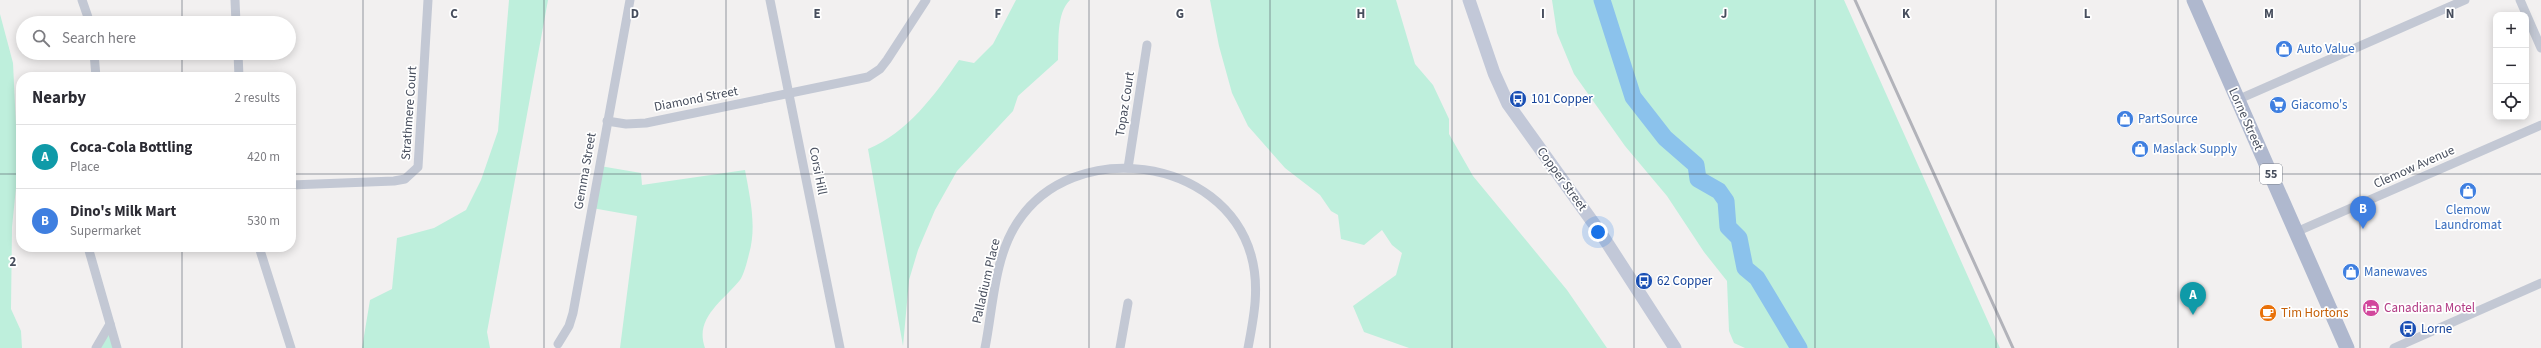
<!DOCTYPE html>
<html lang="en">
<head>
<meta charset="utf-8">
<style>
  :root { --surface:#fff; --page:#f2f2f3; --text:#2b2b33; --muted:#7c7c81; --line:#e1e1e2; --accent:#1943e3 }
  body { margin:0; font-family:"Source Sans 3",sans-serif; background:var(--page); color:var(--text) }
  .controls { position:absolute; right:12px; top:12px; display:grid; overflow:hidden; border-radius:8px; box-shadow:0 2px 10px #0003 }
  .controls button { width:36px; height:36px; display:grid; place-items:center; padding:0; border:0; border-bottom:1px solid var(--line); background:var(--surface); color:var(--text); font:20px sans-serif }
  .you { position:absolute; left:1598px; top:232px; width:14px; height:14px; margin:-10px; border:3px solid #fff; border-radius:50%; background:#1a73e8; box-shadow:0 0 0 6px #1a73e833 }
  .badge { display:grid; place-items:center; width:26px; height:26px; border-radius:50%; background:var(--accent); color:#fff; font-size:13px; font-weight:700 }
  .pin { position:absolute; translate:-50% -33px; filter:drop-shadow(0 1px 2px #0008) }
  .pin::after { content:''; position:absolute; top:21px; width:14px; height:12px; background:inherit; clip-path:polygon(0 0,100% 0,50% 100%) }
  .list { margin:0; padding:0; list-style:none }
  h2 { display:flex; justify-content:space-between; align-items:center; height:52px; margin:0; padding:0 16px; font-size:17px }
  h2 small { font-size:13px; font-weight:400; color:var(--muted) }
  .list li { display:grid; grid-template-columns:26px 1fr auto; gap:12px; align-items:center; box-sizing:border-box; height:64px; padding:0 16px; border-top:1px solid var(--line) }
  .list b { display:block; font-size:15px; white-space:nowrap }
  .list p { margin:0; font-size:13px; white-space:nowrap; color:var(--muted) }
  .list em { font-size:13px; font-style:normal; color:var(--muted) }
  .icon { flex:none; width:22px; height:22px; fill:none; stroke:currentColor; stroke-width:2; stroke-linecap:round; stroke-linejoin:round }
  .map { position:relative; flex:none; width:2541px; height:348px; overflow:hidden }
  .search { position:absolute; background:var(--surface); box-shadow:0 2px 10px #0003; left:16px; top:16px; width:280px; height:44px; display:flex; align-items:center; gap:10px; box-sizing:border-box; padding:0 14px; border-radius:22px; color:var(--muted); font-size:15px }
  .panel { position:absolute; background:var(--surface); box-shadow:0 2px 10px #0003; left:16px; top:72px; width:280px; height:180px; border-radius:16px }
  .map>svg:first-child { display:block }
</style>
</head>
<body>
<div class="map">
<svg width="2541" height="348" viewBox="0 0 2541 348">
  <rect width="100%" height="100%" fill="#f2f0f0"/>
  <g fill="#beefdc">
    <polygon points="509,0 548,0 487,332 490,348 362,348 370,300 392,289 397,238 434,228 466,210 481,180 498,131"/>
    <path d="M1016,0H1070C1056,14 1059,41 1058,60L1018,96L1013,111L957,171L935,210L918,250L909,280L903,346L868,149C907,133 935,95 959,60L974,63L993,44Z"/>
    <polygon points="1210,0 1396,0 1415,64 1433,85 1449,119 1449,134 1473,176 1567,290 1607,348 1409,348 1364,332 1353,306 1396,275 1402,253 1392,245 1382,230 1364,245 1341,239 1338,215 1331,211 1320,195 1285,168 1248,126 1232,93 1219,46"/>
    <polygon points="1552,0 1844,0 2000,348 1745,348 1734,343 1729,331 1727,281 1704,252 1667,196 1625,146 1574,74 1557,33"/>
    <polygon points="0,14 13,63 18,168 12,227 11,309 21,331 22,348 0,348"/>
    <path d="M600,166L641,173L642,185L745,170C750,198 757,226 749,254C747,262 744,274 740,280C723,301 694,318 705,348H620L637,216L592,208Z"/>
    <polygon points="110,326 116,348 97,348"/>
  </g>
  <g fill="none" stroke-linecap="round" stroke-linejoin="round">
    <polyline stroke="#8bc2ec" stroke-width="17" points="1602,0 1633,97 1665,138 1696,165 1698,179 1719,191 1726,201 1728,227 1739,238 1745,268 1757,278 1799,348"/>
    <g stroke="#c3c8d4" stroke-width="9">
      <polyline points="82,0 90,23"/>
      <polyline points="235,0 236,23"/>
      <polyline points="770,0 840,348"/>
      <polyline points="2520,0 2541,48"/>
      <polyline points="94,53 96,77"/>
      <polyline points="238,53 239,77"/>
      <polyline points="2237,100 2465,0"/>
      <polyline points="607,121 626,124 646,123 868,77 880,69 887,60 926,0"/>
      <polyline points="1128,168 1147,45"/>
      <polyline points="291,185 394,181 405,179 418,167 428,0"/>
      <polyline points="2296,232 2541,125"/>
      <polyline points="88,247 117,348"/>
      <polyline points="259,247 291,348"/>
      <polyline points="558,344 569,326 573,313 630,0"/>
      <polyline points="96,348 110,324"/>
      <path d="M985,348C993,308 994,258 1017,223C1073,136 1223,157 1251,255C1260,286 1254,317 1248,348"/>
      <polyline points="1120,348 1128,303"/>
      <polyline points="2394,348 2541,283"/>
    </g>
    <polyline stroke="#c2c8d8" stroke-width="13" points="1469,0 1494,73 1508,104 1602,235 1675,348"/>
    <polyline stroke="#afb8ce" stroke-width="15" points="2194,0 2347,348"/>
    <polyline stroke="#b2b3ba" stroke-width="3" points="1855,0 2013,348"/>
  </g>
  <path fill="none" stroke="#474e5d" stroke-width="1" stroke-opacity="0.55" d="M182,0V23M363,0V348M544,0V348M726,0V348M908,0V348M1089,0V348M1270,0V348M1452,0V348M1634,0V348M1815,0V348M1996,0V348M2178,0V348M2360,0V348M182,53V77M0,174H21M291,174H2541M182,247V348"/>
  <defs>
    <symbol id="shop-disc" viewBox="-11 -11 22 22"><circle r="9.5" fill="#3f7fe0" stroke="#fff"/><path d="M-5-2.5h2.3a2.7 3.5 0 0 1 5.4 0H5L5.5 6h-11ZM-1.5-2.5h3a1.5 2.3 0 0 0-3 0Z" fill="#fff"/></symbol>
    <symbol id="bus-disc" viewBox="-11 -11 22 22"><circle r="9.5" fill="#1a4fb4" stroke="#fff"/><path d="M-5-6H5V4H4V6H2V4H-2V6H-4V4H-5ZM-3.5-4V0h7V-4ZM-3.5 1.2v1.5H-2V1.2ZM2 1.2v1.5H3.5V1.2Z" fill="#fff"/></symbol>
    <symbol id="supermarket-disc" viewBox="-11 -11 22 22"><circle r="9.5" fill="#3f7fe0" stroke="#fff"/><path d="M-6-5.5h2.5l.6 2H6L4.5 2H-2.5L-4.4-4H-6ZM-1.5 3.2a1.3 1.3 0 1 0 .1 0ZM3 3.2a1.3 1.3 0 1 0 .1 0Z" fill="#fff"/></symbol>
    <symbol id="hotel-disc" viewBox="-11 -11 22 22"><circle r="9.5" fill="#d1479c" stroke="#fff"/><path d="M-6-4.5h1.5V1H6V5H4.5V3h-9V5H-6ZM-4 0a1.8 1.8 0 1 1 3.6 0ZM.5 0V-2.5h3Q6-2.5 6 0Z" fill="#fff"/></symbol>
    <symbol id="cafe-disc" viewBox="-11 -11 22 22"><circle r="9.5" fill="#e8710a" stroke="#fff"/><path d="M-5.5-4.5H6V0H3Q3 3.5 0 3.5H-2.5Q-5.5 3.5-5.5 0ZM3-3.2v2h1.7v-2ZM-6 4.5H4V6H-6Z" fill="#fff"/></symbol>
  </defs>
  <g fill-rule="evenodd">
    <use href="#shop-disc" x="2274" y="39" width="20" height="20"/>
    <use href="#bus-disc" x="1508" y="89" width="20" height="20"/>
    <use href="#supermarket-disc" x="2268" y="95" width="20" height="20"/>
    <use href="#shop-disc" x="2115" y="109" width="20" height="20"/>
    <use href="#shop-disc" x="2130" y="139" width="20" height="20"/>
    <use href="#shop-disc" x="2458" y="181" width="20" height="20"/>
    <use href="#shop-disc" x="2341" y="262" width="20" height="20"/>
    <use href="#bus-disc" x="1634" y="271" width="20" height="20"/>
    <use href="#hotel-disc" x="2361" y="298" width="20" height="20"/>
    <use href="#cafe-disc" x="2258" y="303" width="20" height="20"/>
    <use href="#bus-disc" x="2398" y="319" width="20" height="20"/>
  </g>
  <g text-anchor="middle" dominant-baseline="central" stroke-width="3.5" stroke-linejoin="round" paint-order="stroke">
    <rect fill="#fff" stroke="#7e838e" stroke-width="1" x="2260" y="164" width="22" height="20" rx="3"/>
    <g font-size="12" font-weight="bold" fill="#474e5d">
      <text x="2271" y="174">55</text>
    </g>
    <g font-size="13" fill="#366cbe" stroke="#fff" text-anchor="start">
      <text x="2297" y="49">Auto Value</text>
      <text x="2291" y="105">Giacomo's</text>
      <text x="2138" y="119">PartSource</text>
      <text x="2153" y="149">Maslack Supply</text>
      <text x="2468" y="210" text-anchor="middle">Clemow<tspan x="2468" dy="15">Laundromat</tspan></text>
      <text x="2364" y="272">Manewaves</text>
    </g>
    <g font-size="13" fill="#474e5d" stroke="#fff">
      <text transform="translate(696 99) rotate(-11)">Diamond Street</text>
      <text transform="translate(1125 104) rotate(-81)">Topaz Court</text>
      <text transform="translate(409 113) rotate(-86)">Strathmere Court</text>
      <text transform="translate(2246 119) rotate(66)">Lorne Street</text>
      <text transform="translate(2414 167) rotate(-24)">Clemow Avenue</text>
      <text transform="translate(585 171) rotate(-80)">Gemma Street</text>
      <text transform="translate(818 171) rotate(79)">Corsi Hill</text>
      <text transform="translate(1562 179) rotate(54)">Copper Street</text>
      <text transform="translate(986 281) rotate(-77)">Palladium Place</text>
    </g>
    <g font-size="13" fill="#164399" stroke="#fff" text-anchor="start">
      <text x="1531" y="99">101 Copper</text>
      <text x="1657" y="281">62 Copper</text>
      <text x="2421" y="329">Lorne</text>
    </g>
    <g font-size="13" fill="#b23c85" stroke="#fff" text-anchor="start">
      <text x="2384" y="308">Canadiana Motel</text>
    </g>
    <g font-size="13" fill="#c56008" stroke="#fff" text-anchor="start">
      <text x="2281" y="313">Tim Hortons</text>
    </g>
  </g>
  <g font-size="13" text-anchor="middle" font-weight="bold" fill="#474e5d" stroke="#fff" stroke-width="3.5" stroke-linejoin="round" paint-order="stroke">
    <text x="454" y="18">C</text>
    <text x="635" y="18">D</text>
    <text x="817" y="18">E</text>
    <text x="998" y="18">F</text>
    <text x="1180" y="18">G</text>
    <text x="1361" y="18">H</text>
    <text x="1543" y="18">I</text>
    <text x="1724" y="18">J</text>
    <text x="1906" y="18">K</text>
    <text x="2087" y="18">L</text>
    <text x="2269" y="18">M</text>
    <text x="2450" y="18">N</text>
    <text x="13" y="266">2</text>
  </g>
</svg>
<div class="controls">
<button>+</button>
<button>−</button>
<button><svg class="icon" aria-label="locate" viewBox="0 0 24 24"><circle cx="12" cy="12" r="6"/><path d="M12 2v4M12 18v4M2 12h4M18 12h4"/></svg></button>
</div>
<div class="you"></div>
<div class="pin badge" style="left:2193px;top:315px;background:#0f9aa8">A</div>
<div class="pin badge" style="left:2363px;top:229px;background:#3f7fe0">B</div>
<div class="search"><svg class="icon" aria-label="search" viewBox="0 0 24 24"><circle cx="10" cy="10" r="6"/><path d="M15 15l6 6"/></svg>Search here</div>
<section class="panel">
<h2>Nearby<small>2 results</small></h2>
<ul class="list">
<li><span class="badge" style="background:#0f9aa8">A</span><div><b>Coca-Cola Bottling</b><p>Place</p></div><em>420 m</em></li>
<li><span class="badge" style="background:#3f7fe0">B</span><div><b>Dino's Milk Mart</b><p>Supermarket</p></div><em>530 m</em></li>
</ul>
</section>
</div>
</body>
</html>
